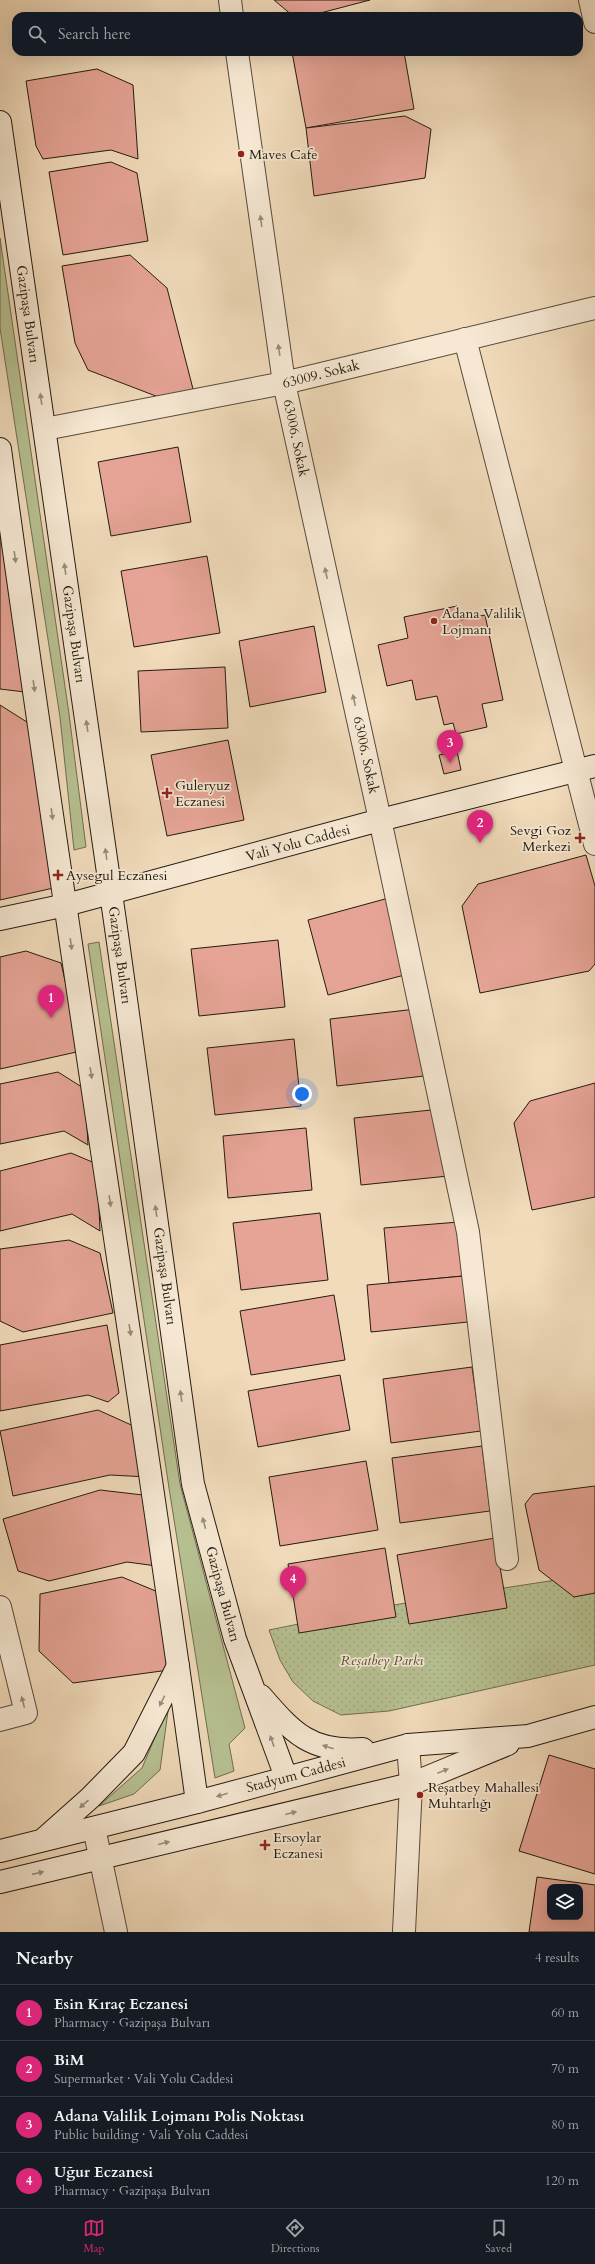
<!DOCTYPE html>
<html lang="en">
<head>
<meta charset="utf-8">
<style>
  :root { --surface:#171b24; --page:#242831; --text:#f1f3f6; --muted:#9ea1a6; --line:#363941; --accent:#db2777 }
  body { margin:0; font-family:Cardo,serif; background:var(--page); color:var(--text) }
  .controls { position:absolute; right:12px; bottom:12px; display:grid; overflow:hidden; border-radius:8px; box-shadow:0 4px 16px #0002 }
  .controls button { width:36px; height:36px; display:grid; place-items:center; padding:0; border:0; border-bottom:1px solid var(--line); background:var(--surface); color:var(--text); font:20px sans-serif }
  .you { position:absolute; left:302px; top:1094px; width:14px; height:14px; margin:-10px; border:3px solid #fff; border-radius:50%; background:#1a73e8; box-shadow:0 0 0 6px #1a73e833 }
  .badge { display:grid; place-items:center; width:26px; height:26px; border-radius:50%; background:var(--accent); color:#fff; font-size:13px; font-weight:700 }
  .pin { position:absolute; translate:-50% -33px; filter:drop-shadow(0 1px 2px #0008) }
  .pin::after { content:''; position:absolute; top:21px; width:14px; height:12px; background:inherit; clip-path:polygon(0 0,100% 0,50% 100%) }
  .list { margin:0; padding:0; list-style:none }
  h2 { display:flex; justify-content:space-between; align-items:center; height:52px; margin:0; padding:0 16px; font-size:17px }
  h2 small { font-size:13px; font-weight:400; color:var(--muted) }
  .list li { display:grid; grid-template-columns:26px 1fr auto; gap:12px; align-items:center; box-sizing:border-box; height:56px; padding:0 16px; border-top:1px solid var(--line) }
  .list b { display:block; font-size:15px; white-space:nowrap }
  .list p { margin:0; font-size:13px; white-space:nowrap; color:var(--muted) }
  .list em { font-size:13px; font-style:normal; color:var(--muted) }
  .icon { flex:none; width:22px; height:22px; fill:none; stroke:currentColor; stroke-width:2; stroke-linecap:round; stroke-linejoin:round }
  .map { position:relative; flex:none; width:595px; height:1932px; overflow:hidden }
  .search { position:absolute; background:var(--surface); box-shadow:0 4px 16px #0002; left:12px; right:12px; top:12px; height:44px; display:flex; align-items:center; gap:10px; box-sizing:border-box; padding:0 14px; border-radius:12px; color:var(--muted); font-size:15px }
  .sheet { height:276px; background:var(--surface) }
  nav { display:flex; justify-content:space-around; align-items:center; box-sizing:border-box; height:56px; border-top:1px solid var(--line); background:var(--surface); font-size:11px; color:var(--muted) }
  nav a { display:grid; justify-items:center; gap:2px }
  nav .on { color:var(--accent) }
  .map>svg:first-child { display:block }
</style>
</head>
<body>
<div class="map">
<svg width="595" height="1932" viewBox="0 0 595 1932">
  <defs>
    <pattern id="park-dots" width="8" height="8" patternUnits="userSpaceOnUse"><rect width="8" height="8" fill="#b7c192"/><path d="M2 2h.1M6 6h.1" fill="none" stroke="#9da57d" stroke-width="1.8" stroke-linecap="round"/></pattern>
  </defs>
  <rect width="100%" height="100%" fill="#f1dbbb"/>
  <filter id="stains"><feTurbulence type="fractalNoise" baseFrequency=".005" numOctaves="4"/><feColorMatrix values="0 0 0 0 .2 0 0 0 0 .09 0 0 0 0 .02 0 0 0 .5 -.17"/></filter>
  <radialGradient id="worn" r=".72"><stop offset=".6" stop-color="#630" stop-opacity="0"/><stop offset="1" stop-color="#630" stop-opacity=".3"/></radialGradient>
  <g fill="#b7c192" stroke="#6e6e52">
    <polygon points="0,238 69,714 86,847 74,850 60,717 0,328"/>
    <polygon points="99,942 180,1484 245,1728 229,1744 234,1771 215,1778 169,1488 88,944"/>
    <polygon points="169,1704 160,1770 134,1794 99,1806 142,1768"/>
  </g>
  <polygon fill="url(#park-dots)" stroke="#6e6e52" points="595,1574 595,1665 389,1711 341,1715 313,1701 293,1682 280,1660 269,1630 387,1606"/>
  <g fill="#e6a496" stroke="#241b11" fill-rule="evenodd">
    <polygon points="274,0 370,0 309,16 293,16"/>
    <polygon points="292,52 404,52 414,109 306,128"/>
    <polygon points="97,69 133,85 138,159 111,150 43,159 36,146 26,81"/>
    <polygon points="405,116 431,129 425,178 314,196 306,128"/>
    <polygon points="111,162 137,173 148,241 63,255 49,172"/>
    <polygon points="130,255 167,288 193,389 161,398 88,370 75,343 62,266"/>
    <polygon points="178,447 191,522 111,536 98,462"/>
    <polygon points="0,524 33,693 0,689"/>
    <polygon points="207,556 220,633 134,647 121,571"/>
    <polygon points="457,606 461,620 485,615 503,700 482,704 487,727 456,734 453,723 444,725 437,696 416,700 412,680 387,686 378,645 408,638 404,617"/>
    <polygon points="314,626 326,692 250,707 239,641"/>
    <polygon points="225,667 228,728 141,732 138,671"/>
    <polygon points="0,705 30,724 67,885 0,900"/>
    <polygon points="228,740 244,820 167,836 151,755"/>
    <polygon points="457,751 461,770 444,774 439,755"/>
    <polygon points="586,855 595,886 595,964 589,971 480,993 462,906 478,884"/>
    <polygon points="396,896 416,972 328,995 308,920"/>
    <polygon points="278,940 285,1007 199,1016 191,949"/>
    <polygon points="26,951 61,963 81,1051 0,1069 0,957"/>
    <polygon points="416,1009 424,1076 337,1086 330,1019"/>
    <polygon points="294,1039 301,1106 215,1115 207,1048"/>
    <polygon points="58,1072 85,1089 88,1145 64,1131 0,1144 0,1084"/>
    <polygon points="595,1083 595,1197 532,1210 514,1123 530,1101"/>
    <polygon points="441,1109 448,1176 361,1185 354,1118"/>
    <polygon points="306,1128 312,1190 228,1198 223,1136"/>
    <polygon points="71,1153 97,1164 100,1231 72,1214 0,1231 0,1171"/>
    <polygon points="320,1213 328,1280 241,1290 233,1223"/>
    <polygon points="459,1222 463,1276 389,1283 384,1228"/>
    <polygon points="69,1240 100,1253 113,1313 23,1332 0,1321 0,1249"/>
    <polygon points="463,1276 468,1322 371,1332 367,1285"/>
    <polygon points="334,1295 345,1360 251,1375 240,1311"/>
    <polygon points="107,1325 119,1393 108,1402 88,1395 0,1411 0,1345"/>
    <polygon points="472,1367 481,1431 391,1443 383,1379"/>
    <polygon points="340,1375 350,1430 258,1447 248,1391"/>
    <polygon points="98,1410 138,1428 148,1477 110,1475 13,1496 0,1431"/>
    <polygon points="482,1446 490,1511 400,1523 392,1458"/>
    <polygon points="366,1461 378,1530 280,1546 269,1477"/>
    <polygon points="595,1486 595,1593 574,1597 539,1570 525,1504 533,1494"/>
    <polygon points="100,1490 143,1495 164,1567 127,1562 49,1581 18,1571 3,1519"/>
    <polygon points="495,1538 507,1608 409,1624 397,1555"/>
    <polygon points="385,1548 396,1617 299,1633 288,1564"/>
    <polygon points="122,1577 158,1592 169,1670 73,1683 39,1651 40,1594"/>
    <polygon points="549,1755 595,1769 595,1874 519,1851"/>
    <path d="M537,1877L595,1885V1932H529ZM550,1887H580V1917H550Z"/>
  </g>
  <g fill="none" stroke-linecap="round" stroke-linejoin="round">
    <defs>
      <g id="minor">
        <polyline points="230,0 232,16"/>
        <polyline points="590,0 595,22"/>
        <polyline points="237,52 284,383 384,838 468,1232 507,1559"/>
        <polyline points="465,339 595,844"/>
        <polyline points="45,429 284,383 595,308"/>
        <polyline points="0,1607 26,1713 0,1720"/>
        <polyline points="94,1828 116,1932"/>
        <polyline points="404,1932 411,1784 408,1745"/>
      </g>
      <g id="secondary">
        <polyline points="0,122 118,942 193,1484 235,1639 286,1777"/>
        <path d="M0,449C61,901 135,1350 197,1802"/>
        <polyline points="0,919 66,905 380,820 595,766"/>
        <path d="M261,1696C293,1733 311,1753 363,1749"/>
        <polyline points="45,1838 90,1798 134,1753 178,1666"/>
        <polyline points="0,1851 197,1802 408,1745 528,1736 595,1717"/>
        <polyline points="0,1882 411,1784 508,1744"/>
      </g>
    </defs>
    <use href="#minor" stroke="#574b3c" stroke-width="24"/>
    <use href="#secondary" stroke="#241b11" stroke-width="24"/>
    <use href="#minor" stroke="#f6e8d3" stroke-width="22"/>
    <use href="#secondary" stroke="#f6e8d3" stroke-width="22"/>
  </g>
  <defs><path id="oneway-solid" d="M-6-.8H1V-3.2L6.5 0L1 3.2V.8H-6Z"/></defs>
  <g fill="#988c7c">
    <use href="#oneway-solid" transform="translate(261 221) rotate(-98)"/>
    <use href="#oneway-solid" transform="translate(279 350) rotate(-98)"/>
    <use href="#oneway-solid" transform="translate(41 399) rotate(-98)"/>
    <use href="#oneway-solid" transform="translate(15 557) rotate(82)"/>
    <use href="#oneway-solid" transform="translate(65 569) rotate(-98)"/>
    <use href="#oneway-solid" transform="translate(326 573) rotate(-102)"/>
    <use href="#oneway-solid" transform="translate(34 686) rotate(82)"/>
    <use href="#oneway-solid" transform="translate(354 700) rotate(-102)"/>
    <use href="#oneway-solid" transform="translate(87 726) rotate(-98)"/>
    <use href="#oneway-solid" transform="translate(52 814) rotate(82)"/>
    <use href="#oneway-solid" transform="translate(106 854) rotate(-98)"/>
    <use href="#oneway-solid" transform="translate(71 944) rotate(82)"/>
    <use href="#oneway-solid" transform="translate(91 1073) rotate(81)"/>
    <use href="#oneway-solid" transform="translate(110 1201) rotate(81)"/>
    <use href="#oneway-solid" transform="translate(156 1211) rotate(-98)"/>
    <use href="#oneway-solid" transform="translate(130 1330) rotate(81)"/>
    <use href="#oneway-solid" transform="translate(181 1396) rotate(-98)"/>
    <use href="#oneway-solid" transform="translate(204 1523) rotate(-105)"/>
    <use href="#oneway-solid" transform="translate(162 1701) rotate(117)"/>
    <use href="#oneway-solid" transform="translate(23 1702) rotate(-104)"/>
    <use href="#oneway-solid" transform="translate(272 1741) rotate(-110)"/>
    <use href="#oneway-solid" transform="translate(328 1747) rotate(-163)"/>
    <use href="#oneway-solid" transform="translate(443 1771) rotate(-22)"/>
    <use href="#oneway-solid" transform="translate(222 1795) rotate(164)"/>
    <use href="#oneway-solid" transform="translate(84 1804) rotate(139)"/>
    <use href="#oneway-solid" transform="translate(291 1813) rotate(-14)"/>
    <use href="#oneway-solid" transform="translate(164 1843) rotate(-14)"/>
    <use href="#oneway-solid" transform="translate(38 1873) rotate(-13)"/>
  </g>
  <g fill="#8f2418" stroke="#f6e8d3" stroke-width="1.5">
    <circle cx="241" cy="154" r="4"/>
    <circle cx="434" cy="621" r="4"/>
    <path d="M165 787h4v4h4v4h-4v4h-4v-4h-4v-4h4z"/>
    <path d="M578 832h4v4h4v4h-4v4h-4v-4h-4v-4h4z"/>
    <path d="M56 869h4v4h4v4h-4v4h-4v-4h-4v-4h4z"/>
    <circle cx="420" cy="1795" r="4"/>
    <path d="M263 1839h4v4h4v4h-4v4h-4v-4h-4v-4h4z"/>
  </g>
  <g text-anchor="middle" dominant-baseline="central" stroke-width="3.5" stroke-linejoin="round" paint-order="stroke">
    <g font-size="14" fill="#241b11" stroke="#f6e8d3" text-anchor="start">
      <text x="249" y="154">Maves Cafe</text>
      <text x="442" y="613">Adana Valilik<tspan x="442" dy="16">Lojmanı</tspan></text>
      <text x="175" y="785">Guleryuz<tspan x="175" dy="16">Eczanesi</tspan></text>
      <text x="571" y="830" text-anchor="end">Sevgi Goz<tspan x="571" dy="16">Merkezi</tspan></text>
      <text x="66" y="875">Aysegul Eczanesi</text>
      <text x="428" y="1787">Reşatbey Mahallesi<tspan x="428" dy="16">Muhtarlığı</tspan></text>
      <text x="273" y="1837">Ersoylar<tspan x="273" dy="16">Eczanesi</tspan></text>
    </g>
    <g font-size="14" fill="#241b11" stroke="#f6e8d3">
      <text transform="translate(28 314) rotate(82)">Gazipaşa Bulvarı</text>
      <text transform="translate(321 374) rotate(-14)">63009. Sokak</text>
      <text transform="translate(296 438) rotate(78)">63006. Sokak</text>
      <text transform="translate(74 634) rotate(82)">Gazipaşa Bulvarı</text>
      <text transform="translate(366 755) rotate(78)">63006. Sokak</text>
      <text transform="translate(298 843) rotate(-15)">Vali Yolu Caddesi</text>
      <text transform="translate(120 955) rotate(82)">Gazipaşa Bulvarı</text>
      <text transform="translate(165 1276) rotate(82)">Gazipaşa Bulvarı</text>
      <text transform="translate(223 1594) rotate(75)">Gazipaşa Bulvarı</text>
      <text transform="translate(296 1775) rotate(-15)">Stadyum Caddesi</text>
    </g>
    <g font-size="14" font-style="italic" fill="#504d38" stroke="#f6e8d3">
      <text x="382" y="1660">Reşatbey Parkı</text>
    </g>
  </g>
  <rect width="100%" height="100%" filter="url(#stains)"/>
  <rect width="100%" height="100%" fill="url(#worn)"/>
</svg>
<div class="controls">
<button><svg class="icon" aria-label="layers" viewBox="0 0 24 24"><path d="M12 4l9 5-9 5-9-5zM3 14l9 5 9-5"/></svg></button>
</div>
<div class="you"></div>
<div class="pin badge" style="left:51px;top:1018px">1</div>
<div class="pin badge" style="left:480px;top:843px">2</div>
<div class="pin badge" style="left:450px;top:763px">3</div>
<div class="pin badge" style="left:293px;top:1599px">4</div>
<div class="search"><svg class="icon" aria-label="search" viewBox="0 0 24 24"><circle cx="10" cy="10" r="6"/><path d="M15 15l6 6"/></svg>Search here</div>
</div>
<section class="sheet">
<h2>Nearby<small>4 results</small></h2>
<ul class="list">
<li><span class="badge">1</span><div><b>Esin Kıraç Eczanesi</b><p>Pharmacy · Gazipaşa Bulvarı</p></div><em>60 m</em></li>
<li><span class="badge">2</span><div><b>BiM</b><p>Supermarket · Vali Yolu Caddesi</p></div><em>70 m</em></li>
<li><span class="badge">3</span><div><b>Adana Valilik Lojmanı Polis Noktası</b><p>Public building · Vali Yolu Caddesi</p></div><em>80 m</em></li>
<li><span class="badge">4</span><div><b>Uğur Eczanesi</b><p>Pharmacy · Gazipaşa Bulvarı</p></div><em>120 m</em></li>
</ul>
</section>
<nav>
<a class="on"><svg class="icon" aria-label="map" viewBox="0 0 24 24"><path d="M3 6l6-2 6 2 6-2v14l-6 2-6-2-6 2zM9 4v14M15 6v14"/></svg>Map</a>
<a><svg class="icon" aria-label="directions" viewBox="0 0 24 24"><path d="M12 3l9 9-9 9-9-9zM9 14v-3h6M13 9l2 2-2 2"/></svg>Directions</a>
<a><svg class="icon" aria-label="saved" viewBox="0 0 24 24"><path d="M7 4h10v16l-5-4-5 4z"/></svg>Saved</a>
</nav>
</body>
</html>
